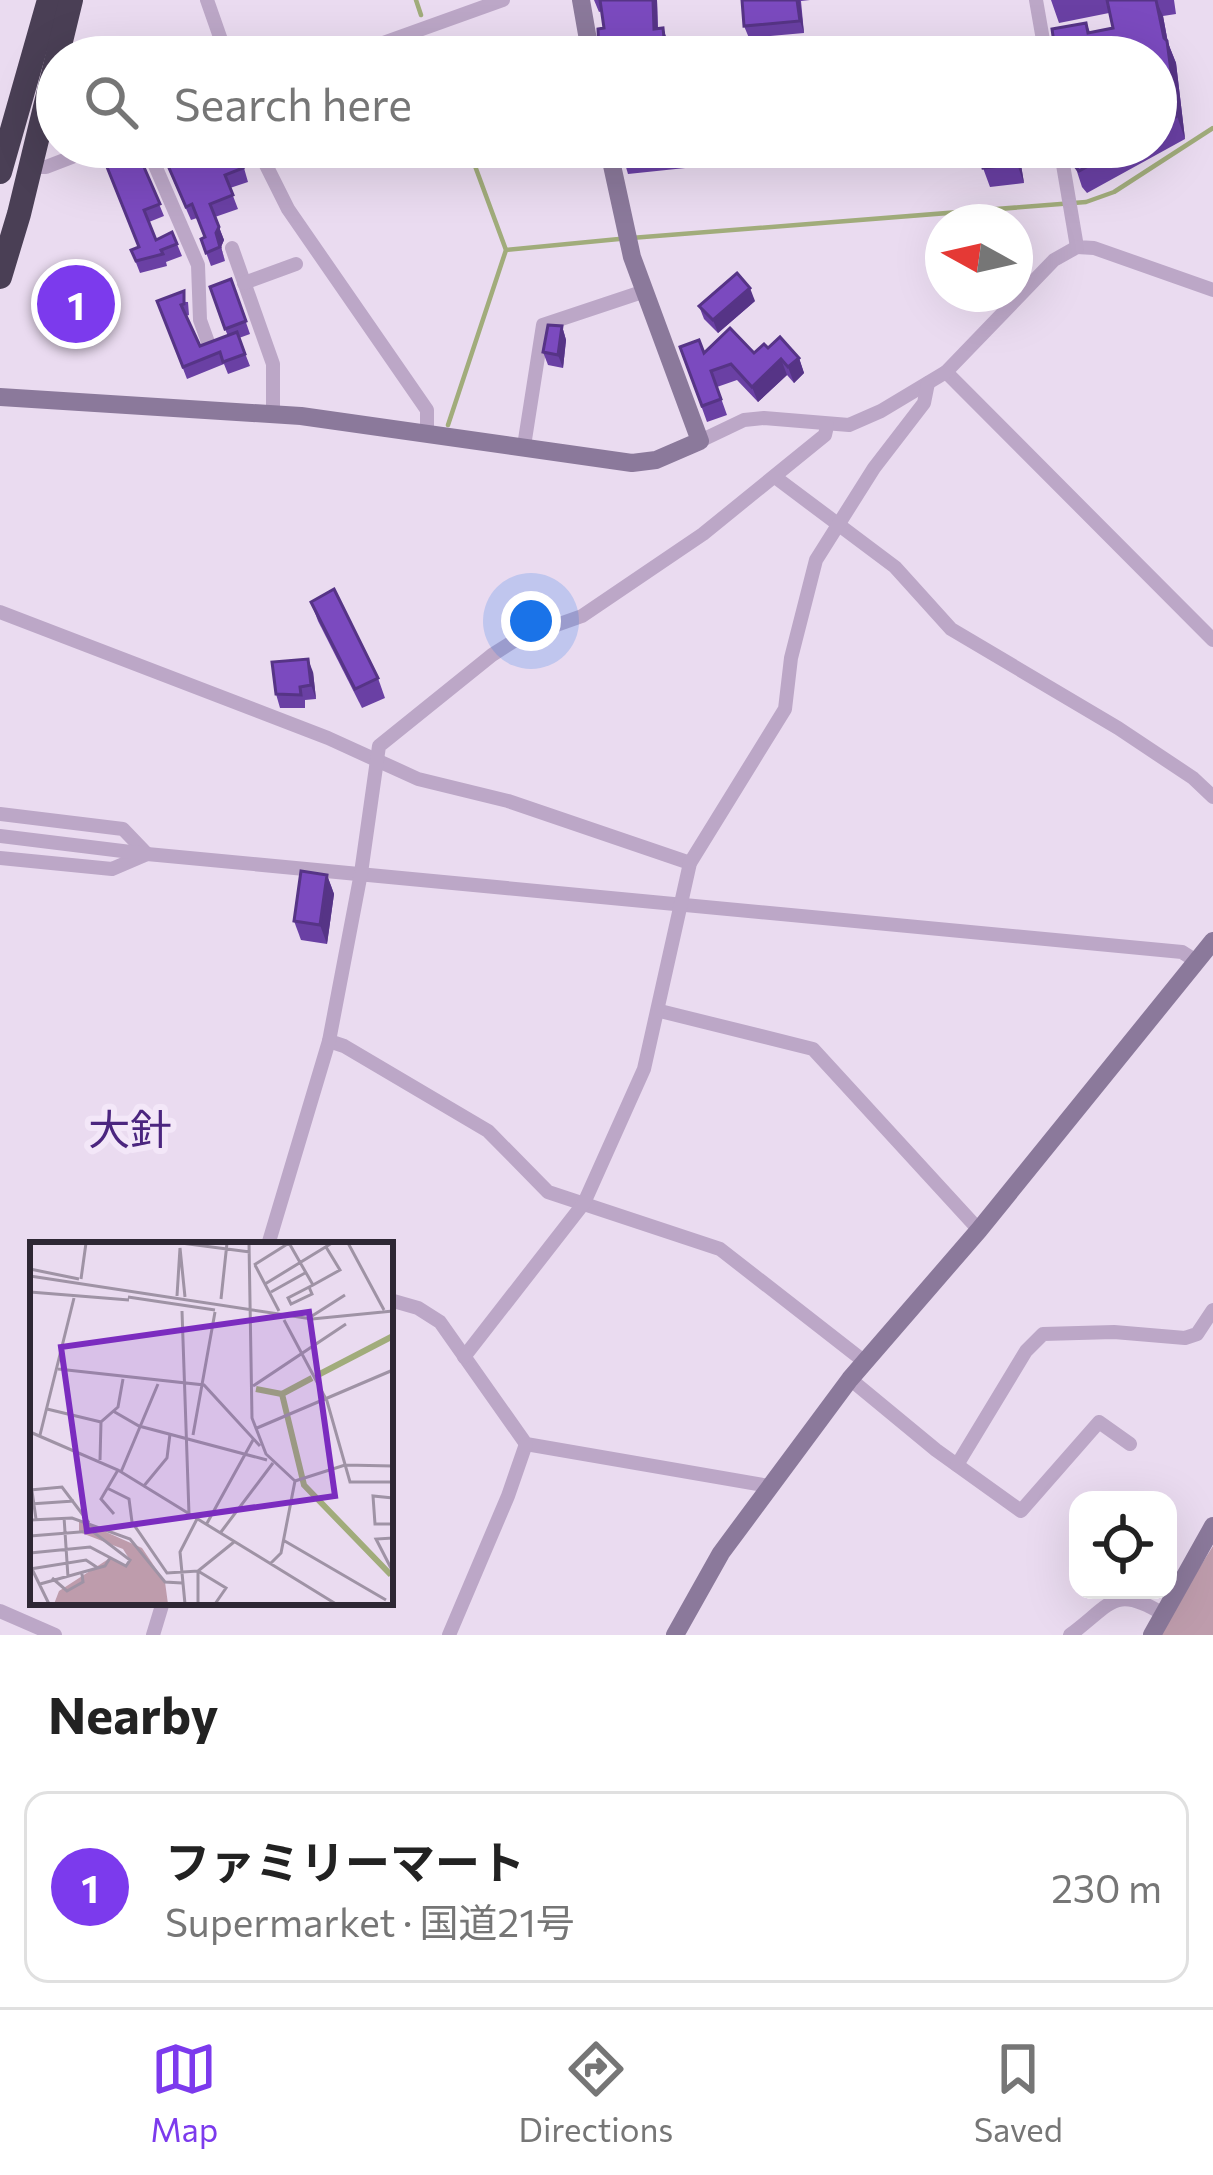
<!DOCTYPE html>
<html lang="en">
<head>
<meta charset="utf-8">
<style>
  :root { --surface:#fff; --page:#f6f6f6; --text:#222; --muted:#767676; --line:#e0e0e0; --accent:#7c3aed }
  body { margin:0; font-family:Commissioner,"Noto Sans JP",sans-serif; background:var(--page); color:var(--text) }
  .controls { position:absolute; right:36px; bottom:36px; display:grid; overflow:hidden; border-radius:24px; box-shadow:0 12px 48px #0002 }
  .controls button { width:108px; height:108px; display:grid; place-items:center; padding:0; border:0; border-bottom:3px solid var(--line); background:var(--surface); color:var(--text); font:60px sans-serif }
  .compass { position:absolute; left:925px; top:204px; width:108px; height:108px; border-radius:50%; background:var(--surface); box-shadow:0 12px 48px #0002; rotate:278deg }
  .you { position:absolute; left:531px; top:621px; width:42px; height:42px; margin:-30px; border:9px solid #fff; border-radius:50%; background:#1a73e8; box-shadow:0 0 0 18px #1a73e833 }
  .badge { display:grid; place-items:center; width:78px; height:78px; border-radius:50%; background:var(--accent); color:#fff; font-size:39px; font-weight:700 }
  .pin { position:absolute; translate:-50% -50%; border:6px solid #fff; box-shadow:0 3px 12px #0006 }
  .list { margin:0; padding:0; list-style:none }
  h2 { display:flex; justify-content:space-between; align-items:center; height:156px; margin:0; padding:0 48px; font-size:51px }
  h2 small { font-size:39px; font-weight:400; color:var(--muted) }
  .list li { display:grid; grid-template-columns:78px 1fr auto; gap:36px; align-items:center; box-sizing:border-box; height:192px; margin:0 24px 24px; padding:0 24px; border:3px solid var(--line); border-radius:24px }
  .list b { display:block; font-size:45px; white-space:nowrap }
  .list p { margin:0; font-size:39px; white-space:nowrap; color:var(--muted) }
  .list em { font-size:39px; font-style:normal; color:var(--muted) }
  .icon { flex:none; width:66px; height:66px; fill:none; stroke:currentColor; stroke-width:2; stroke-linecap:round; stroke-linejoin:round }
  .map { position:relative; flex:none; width:1213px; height:1635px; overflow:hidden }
  .search { position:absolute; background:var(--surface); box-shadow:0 12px 48px #0002; left:36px; right:36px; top:36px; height:132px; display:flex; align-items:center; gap:30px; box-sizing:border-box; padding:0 42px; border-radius:66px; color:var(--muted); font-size:45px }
  .sheet { height:372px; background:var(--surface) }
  nav { display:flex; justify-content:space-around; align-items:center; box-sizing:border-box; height:168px; border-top:3px solid var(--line); background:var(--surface); font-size:33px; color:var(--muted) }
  nav a { display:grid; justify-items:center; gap:6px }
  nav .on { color:var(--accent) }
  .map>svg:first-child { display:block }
</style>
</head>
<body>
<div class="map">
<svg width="1213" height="1635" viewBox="0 0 1213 1635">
  <rect width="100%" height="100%" fill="#eadbf0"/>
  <polygon fill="#be9cac" points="1213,1546 1213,1635 1157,1635"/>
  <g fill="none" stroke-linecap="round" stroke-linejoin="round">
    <g stroke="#a1ac7b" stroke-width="4.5">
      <polyline points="416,0 421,15"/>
      <polyline points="431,41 436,57"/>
      <polyline points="631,238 1086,202 1114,192 1213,128"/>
      <polyline points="506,250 619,239"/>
      <polyline points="448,425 506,250 468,147"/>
    </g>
    <g stroke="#bca7c7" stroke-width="14">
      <polyline points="207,0 227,57"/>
      <polyline points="1036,0 1046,57"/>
      <polyline points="344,57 503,0"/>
      <polyline points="147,147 198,265 200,320 209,345"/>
      <polyline points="257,147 288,209 427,410 427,431"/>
      <polyline points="1060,147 1077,247 1094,248 1213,290"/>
      <polyline points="29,167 46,167 98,147"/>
      <polyline points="232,248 273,364 273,414"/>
      <polyline points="244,283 296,264"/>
      <polyline points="946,372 1213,640"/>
      <polyline points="700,441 744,420 764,418 849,425 881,411 946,372 1054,260 1077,247"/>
      <polyline points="524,446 543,325 645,291"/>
      <polyline points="775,477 895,567 951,629 1118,728 1193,778 1213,797"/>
      <polyline points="0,612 328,738 418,779 508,801 690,863"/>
      <polyline points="0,814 123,829 147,854 112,869 0,858"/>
      <polyline points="0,836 147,854 1182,952 1196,961"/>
      <polyline points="660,1011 813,1049 979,1230"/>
      <polyline points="329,1041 344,1046 488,1131 548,1192 720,1249 865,1362"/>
      <polyline points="268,1245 329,1041 361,873 379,746 492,655 517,639 582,616 703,534 825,435 827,426"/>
      <polyline points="390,1300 418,1308 440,1322 526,1444 769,1486"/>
      <polyline points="464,1357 584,1203 644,1069 690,863 785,709 791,658 816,560 874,468 924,403 928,383"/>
      <polyline points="850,1379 936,1450 1021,1511 1099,1422 1130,1444"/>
      <polyline points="957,1465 1026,1351 1043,1334 1114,1332 1185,1338 1197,1334 1213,1310"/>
      <polyline points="0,1611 55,1635"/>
      <polyline points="153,1635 163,1602"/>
      <polyline points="449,1635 508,1496 526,1444"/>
      <path d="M1070,1635C1112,1604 1114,1584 1163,1614"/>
    </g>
    <g stroke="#8b799b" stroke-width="18">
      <polyline points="581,0 591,57"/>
      <polyline points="0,397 301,416 632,463 656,460 700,441 632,257 608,147"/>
      <polyline points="675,1635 721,1553 850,1379 979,1230 1213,941"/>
      <polyline points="1152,1635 1213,1526"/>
    </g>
    <g stroke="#4a3f55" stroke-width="24">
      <polyline points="0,172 49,0"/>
      <polyline points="0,277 19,214 71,0"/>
    </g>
  </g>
  <g fill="#6a40a4">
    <polygon points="594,0 657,0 658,29 663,28 667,40 669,57 600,57 599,54 604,28 602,11 599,12"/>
    <polygon points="742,0 810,0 801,1 804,33 749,38 744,26"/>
    <polygon points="1051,0 1174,0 1176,14 1163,16 1168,43 1176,63 1185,139 1087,193 1082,187 1069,147 1156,147 1156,57 1056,57 1086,23 1090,32 1113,28 1109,13 1059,23"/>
    <polygon points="238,147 248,182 230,188 238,209 215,217 224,240 221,247 225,261 211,266 201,239 205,237 197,218 191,220 168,168 167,153"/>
    <polygon points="620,147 712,147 714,165 628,174"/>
    <polygon points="992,147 1018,147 1024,183 990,187 983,168 993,152"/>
    <polygon points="140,158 164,216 149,222 156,240 172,232 182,256 166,262 167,266 140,273 131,250 139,247 130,161"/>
    <polygon points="231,279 250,334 239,338 250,366 228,374 224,364 187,379 157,301 188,302 189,315 186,316 200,346 228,336 225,329"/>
    <polygon points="94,288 83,328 58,321 53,308"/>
    <polygon points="755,301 718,333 704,319 699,306"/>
    <polygon points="562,326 566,340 563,368 548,365 543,352"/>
    <polygon points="680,347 704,353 754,353 768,348 799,358 804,373 794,383 787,375 758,402 737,380 717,387 727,415 707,422"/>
    <polygon points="311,602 378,678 385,698 362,708 318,621"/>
    <polygon points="313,672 316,699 305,700 305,708 280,708 276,694"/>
    <polygon points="327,875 334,894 327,944 301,940 294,921"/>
  </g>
  <g fill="#563486">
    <polygon points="653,0 657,0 658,41 654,29"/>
    <polygon points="797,0 800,0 804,33 800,21"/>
    <polygon points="1156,0 1163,16 1168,43 1176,63 1185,139 1177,116"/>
    <polygon points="663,28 667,40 669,57 666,57"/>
    <polygon points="1014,147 1018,147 1024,183 1017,164"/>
    <polygon points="219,227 224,240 221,247 225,261 216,233"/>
    <polygon points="90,275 94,288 83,328 78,315"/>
    <polygon points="750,288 755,301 718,333 713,320"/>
    <polygon points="562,326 566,340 563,368 558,355"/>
    <polygon points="799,358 804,373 794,383 788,367"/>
    <polygon points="781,359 787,375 758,402 752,387"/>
    <polygon points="308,659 313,672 316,699 311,685"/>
    <polygon points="327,875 334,894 327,944 320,925"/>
  </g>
  <g fill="#7b4abf" stroke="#563486" stroke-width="3">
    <polygon points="600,0 653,0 654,29 663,28 666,57 610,57 610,53 599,54 598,29 604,28"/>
    <polygon points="742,0 797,0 800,21 744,26"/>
    <polygon points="1107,0 1156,0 1164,38 1167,41 1177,116 1156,128 1156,57 1056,57 1052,29 1086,23 1088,33 1113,28"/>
    <polygon points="99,147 123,147 130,161 140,158 160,204 144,210 156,240 172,232 177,244 161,250 163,254 136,261 131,250 139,247"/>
    <polygon points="165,147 237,147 243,168 225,175 233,195 210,204 219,227 216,233 220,247 206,253 201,239 205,237 192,204 186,207 163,154 168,153"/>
    <polygon points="620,147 709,147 709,153 623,161"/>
    <polygon points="992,147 1014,147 1017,164 983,168 980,154 993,152"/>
    <polygon points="1069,147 1122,147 1079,171 1074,165"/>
    <polygon points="65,268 90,275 78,315 53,308"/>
    <polygon points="737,273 750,288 713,320 699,306"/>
    <polygon points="231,279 246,321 225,329 210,287"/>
    <polygon points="184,291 184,304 181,305 200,346 237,332 245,354 223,362 220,352 183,367 157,301"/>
    <polygon points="548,325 562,326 558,355 543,352"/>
    <polygon points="730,328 754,353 764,344 768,348 780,337 799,358 788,367 781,359 752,387 731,364 711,371 721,399 702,406 680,347 699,340 704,353"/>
    <polygon points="334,589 378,678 355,689 311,602"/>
    <polygon points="308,659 311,685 300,687 301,695 276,694 272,662"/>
    <polygon points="301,871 327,875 320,925 294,921"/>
  </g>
  <g text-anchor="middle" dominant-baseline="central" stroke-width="12" stroke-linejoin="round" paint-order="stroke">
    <g font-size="42" fill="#4b257f" stroke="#f3e7f8">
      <text x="130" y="1128">大針</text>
    </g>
  </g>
  <g transform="translate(30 1242)">
    <rect width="363" height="363" fill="#eadbf0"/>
    <path d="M49,278L112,306L135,340L138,362H24L29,349L80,316L95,324L100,318L93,307L49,290Z" fill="#be9cac"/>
    <path fill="none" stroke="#a1ac7b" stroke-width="6" d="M286,134L363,94M226,147L252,152L282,136M252,152L274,243L361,333"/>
    <path fill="none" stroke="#9f93a5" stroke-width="3" d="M151,1L220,10M219,1L222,176L236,212L265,239M259,1L283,43L310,28L296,5M318,1L354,68M224,23L259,1M225,23L249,69M0,27L49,37M0,34L282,77L363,69M51,37L56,1M235,42L302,1M279,45L282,52L261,62L258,56L283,43M0,50L99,58M241,50L275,31M147,54L150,6L155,55M98,55L185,68M191,57L197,1M152,69L159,272M282,74L315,53M254,78L297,159L320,240H363M28,127L174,143L230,204M223,144L316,82M17,167L71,180M83,169L109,184L237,218M227,186L363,128M0,190L88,228L306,362M10,193L44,56M163,193L185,70M70,218L71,180L88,165L93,137M91,230L128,142M0,235L6,277M113,245L137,216L140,192M77,246L99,257L102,280L137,331L168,329L196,346L185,362M0,248L32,245L59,281M363,256L343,254L345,282H363M0,262L44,259M84,272L71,257L88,228M34,275L38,335M0,278L42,276L100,297L135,340L152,341M176,283L223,198M191,290L243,221M0,294L62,289L100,318L96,324L60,305L0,311M253,298L356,358M240,322L251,311L265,239L315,223L363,224M0,323L19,362M0,327L56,318L68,326M363,330L346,297L363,296M22,336L37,349L53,340L52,332M10,342L75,324L80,316M155,362L150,310L167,277M168,362V329L204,300"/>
    <path fill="#7b2cbf" fill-opacity="0.15" stroke="#7b2cbf" stroke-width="6" d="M279,70L305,254L57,289L31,105Z"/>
    <rect width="363" height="363" fill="none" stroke="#2e2734" stroke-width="6"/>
  </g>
</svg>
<div class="controls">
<button><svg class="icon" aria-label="locate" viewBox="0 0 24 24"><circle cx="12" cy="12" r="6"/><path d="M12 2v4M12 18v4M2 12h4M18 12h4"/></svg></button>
</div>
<svg class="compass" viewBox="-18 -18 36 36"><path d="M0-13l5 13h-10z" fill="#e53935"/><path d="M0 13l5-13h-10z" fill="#767676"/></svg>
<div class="you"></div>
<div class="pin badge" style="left:76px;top:304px">1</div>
<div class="search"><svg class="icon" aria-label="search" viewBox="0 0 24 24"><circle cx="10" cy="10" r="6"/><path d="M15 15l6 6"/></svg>Search here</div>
</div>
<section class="sheet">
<h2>Nearby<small></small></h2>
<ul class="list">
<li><span class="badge">1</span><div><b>ファミリーマート</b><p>Supermarket · 国道21号</p></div><em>230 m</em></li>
</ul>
</section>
<nav>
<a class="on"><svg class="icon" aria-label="map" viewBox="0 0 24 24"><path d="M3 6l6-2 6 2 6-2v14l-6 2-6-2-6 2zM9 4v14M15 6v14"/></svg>Map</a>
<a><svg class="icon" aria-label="directions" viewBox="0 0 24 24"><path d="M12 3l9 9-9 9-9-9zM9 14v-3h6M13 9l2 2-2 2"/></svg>Directions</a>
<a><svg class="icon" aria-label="saved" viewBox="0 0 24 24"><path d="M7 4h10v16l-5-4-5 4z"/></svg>Saved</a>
</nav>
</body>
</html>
